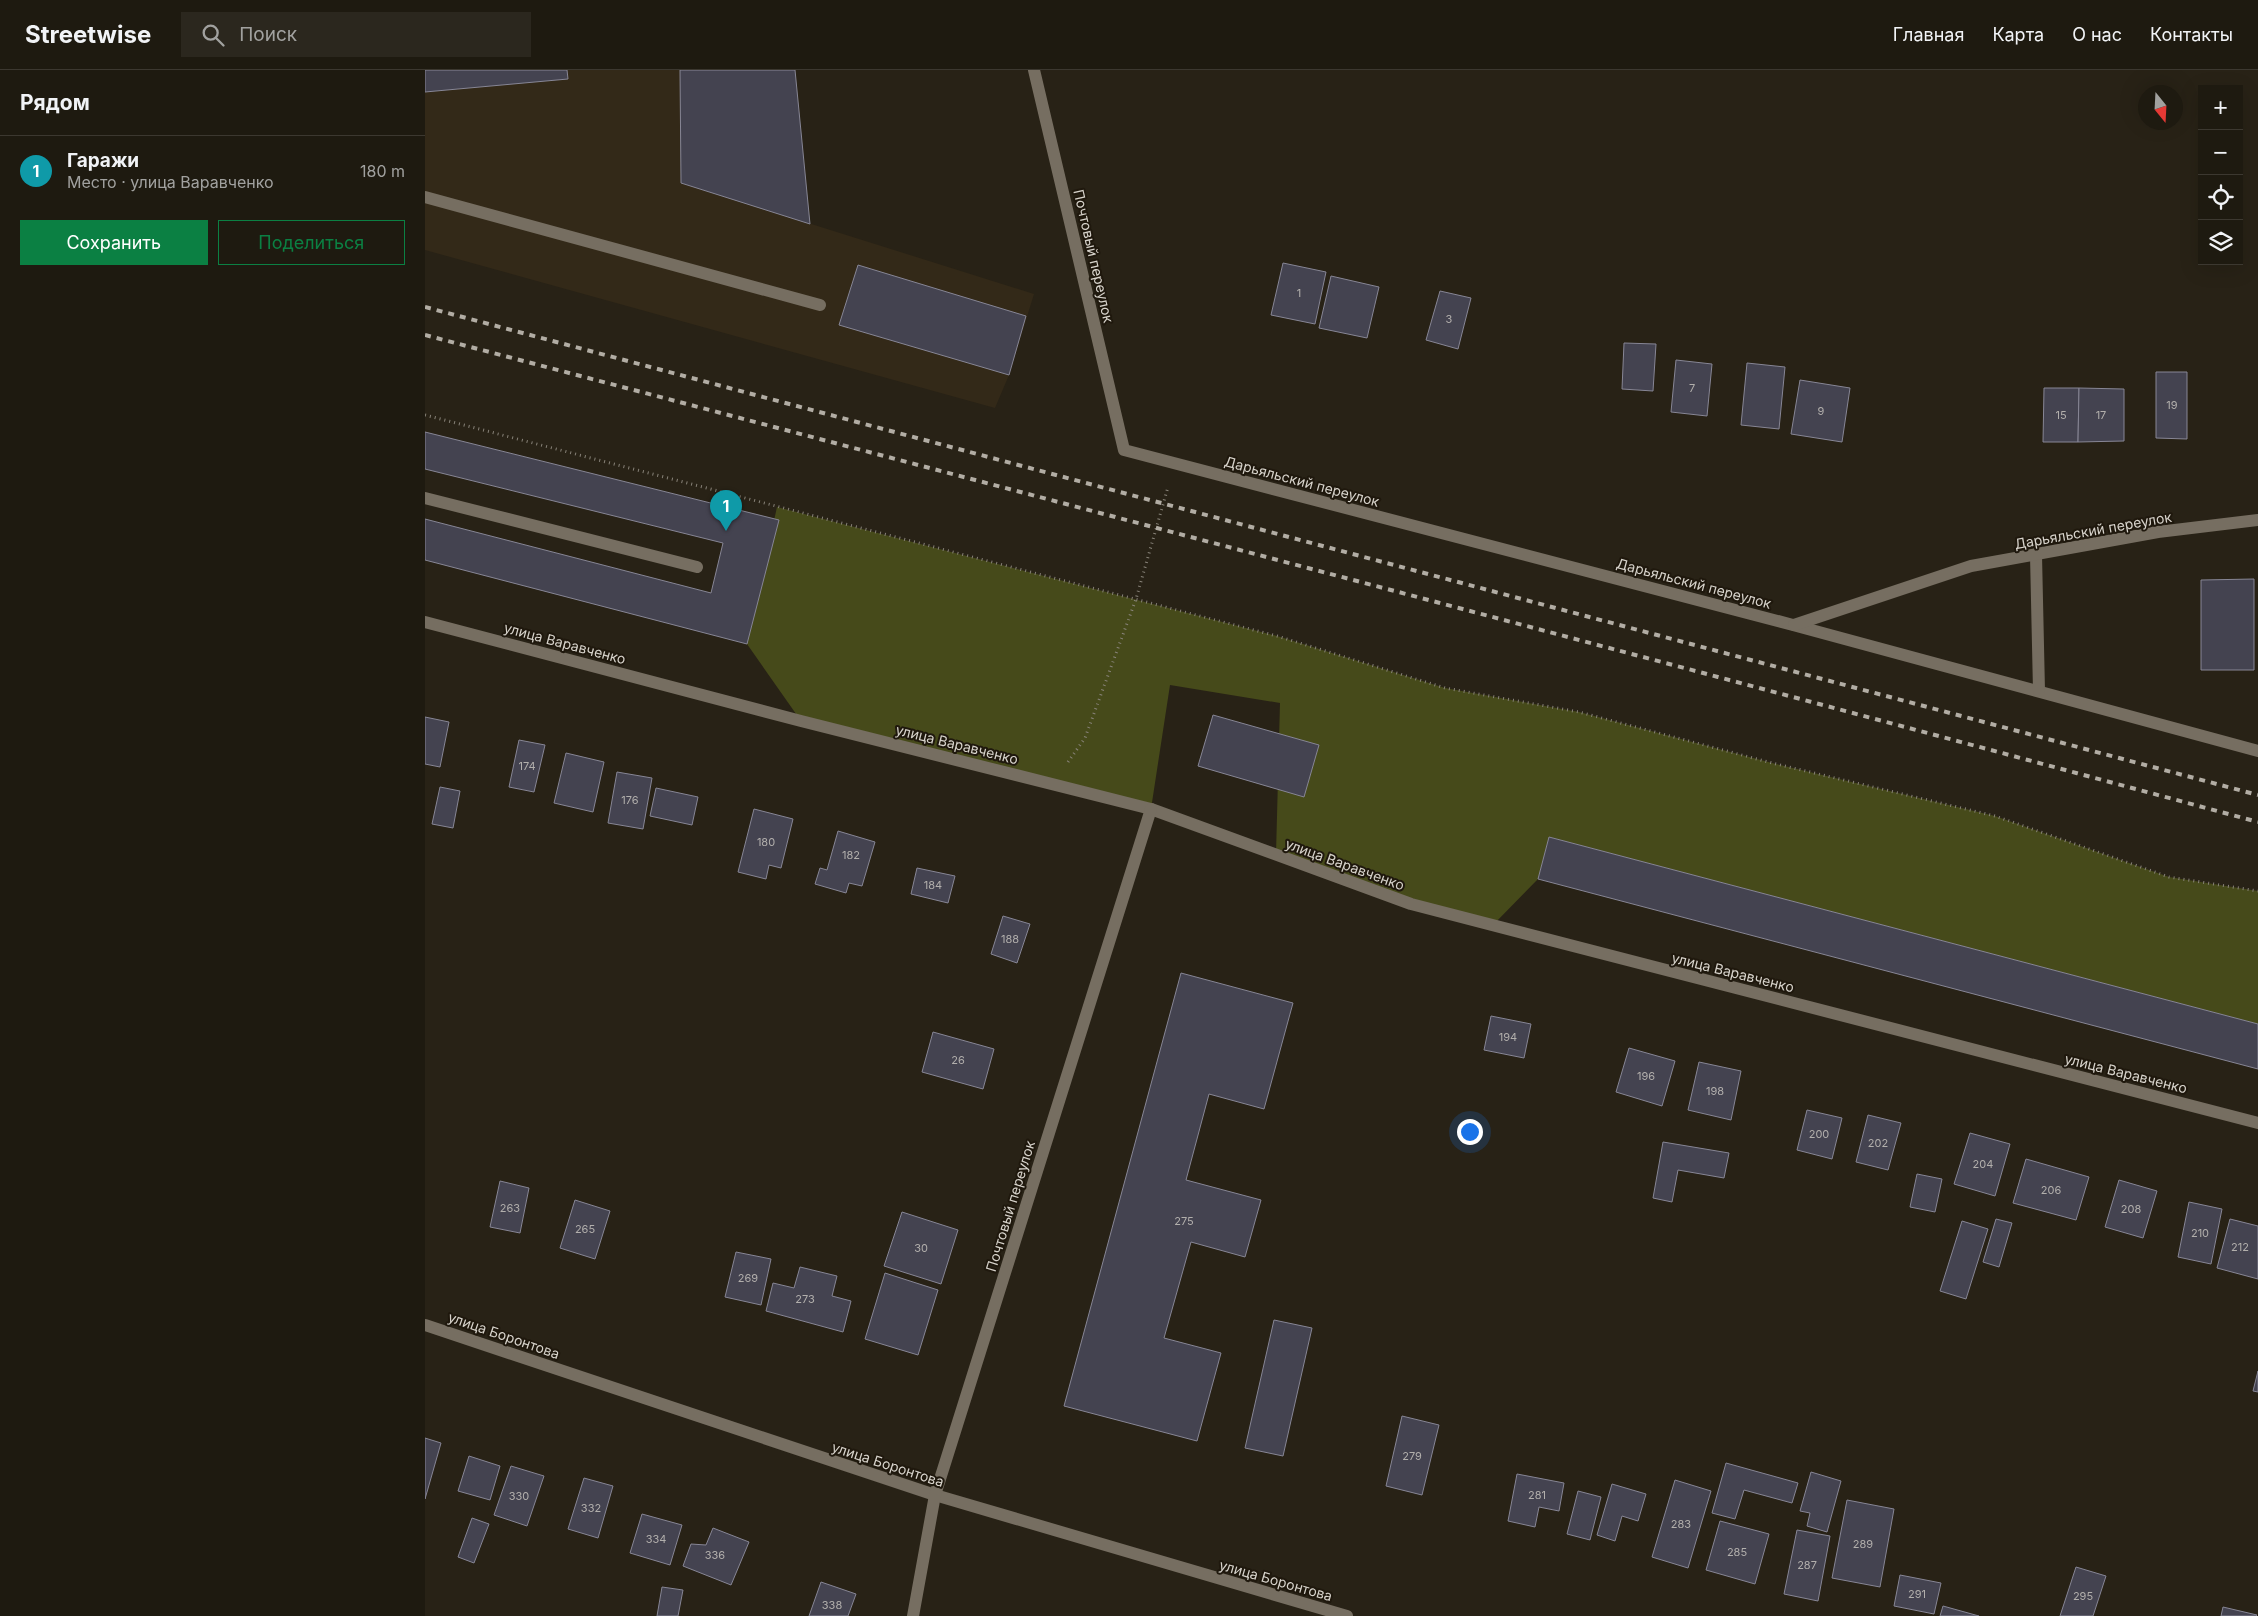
<!DOCTYPE html>
<html lang="ru">
<head>
<meta charset="utf-8">
<style>
  :root { --surface:#1e1a10; --page:#2b271e; --text:#f1f3f6; --muted:#a1a19f; --line:#3c3830; --accent:#0b8043 }
  body { margin:0; font-family:Inter,sans-serif; background:var(--page); color:var(--text) }
  .controls { position:absolute; right:15px; top:15px; display:grid; overflow:hidden; border-radius:0px; box-shadow:0 5px 20px #0002 }
  .controls button { width:45px; height:45px; display:grid; place-items:center; padding:0; border:0; border-bottom:1px solid var(--line); background:var(--surface); color:var(--text); font:25px sans-serif }
  .compass { position:absolute; left:1713px; top:15px; width:45px; height:45px; border-radius:50%; background:var(--surface); box-shadow:0 5px 20px #0002; rotate:162deg }
  .you { position:absolute; left:1044px; top:1061px; width:18px; height:18px; margin:-12px; border:4px solid #fff; border-radius:50%; background:#1a73e8; box-shadow:0 0 0 8px #1a73e833 }
  .badge { display:grid; place-items:center; width:32px; height:32px; border-radius:50%; background:var(--accent); color:#fff; font-size:16px; font-weight:700 }
  .pin { position:absolute; translate:-50% -41px; filter:drop-shadow(0 1px 2px #0008) }
  .pin::after { content:''; position:absolute; top:26px; width:18px; height:15px; background:inherit; clip-path:polygon(0 0,100% 0,50% 100%) }
  .list { margin:0; padding:0; list-style:none }
  h2 { display:flex; justify-content:space-between; align-items:center; height:65px; margin:0; padding:0 20px; font-size:21px }
  h2 small { font-size:16px; font-weight:400; color:var(--muted) }
  .list li { display:grid; grid-template-columns:32px 1fr auto; gap:15px; align-items:center; box-sizing:border-box; height:70px; padding:0 20px; border-top:1px solid var(--line) }
  .list b { display:block; font-size:19px; white-space:nowrap }
  .list p { margin:0; font-size:16px; white-space:nowrap; color:var(--muted) }
  .list em { font-size:16px; font-style:normal; color:var(--muted) }
  .actions { display:flex; gap:10px; padding:15px 20px }
  .actions a { flex:1; padding:11px 0; border:1px solid var(--accent); border-radius:0px; text-align:center; font-size:18px; color:var(--accent) }
  .actions .main { background:var(--accent); color:#fff }
  .icon { flex:none; width:28px; height:28px; fill:none; stroke:currentColor; stroke-width:2; stroke-linecap:round; stroke-linejoin:round }
  .map { position:relative; flex:none; width:1833px; height:1546px; overflow:hidden }
  header { display:flex; align-items:center; gap:30px; box-sizing:border-box; height:70px; padding:0 25px; background:var(--surface); border-bottom:1px solid var(--line) }
  header strong { font-size:24px }
  nav { display:flex; gap:28px; margin-inline-start:auto; font-size:18px }
  .search { width:350px; height:45px; background:var(--page); display:flex; align-items:center; gap:12px; box-sizing:border-box; padding:0 18px; border-radius:0px; color:var(--muted); font-size:19px }
  main { display:flex }
  aside { flex:1; background:var(--surface) }
  .map>svg:first-child { display:block }
</style>
</head>
<body>
<header>
<strong>Streetwise</strong>
<div class="search"><svg class="icon" aria-label="search" viewBox="0 0 24 24"><circle cx="10" cy="10" r="6"/><path d="M15 15l6 6"/></svg>Поиск</div>
<nav><a>Главная</a><a>Карта</a><a>О нас</a><a>Контакты</a></nav>
</header>
<main>
<aside>
<h2>Рядом<small></small></h2>
<ul class="list">
<li><span class="badge" style="background:#0f9aa8">1</span><div><b>Гаражи</b><p>Место · улица Варавченко</p></div><em>180 m</em></li>
</ul>
<div class="actions"><a class="main">Сохранить</a><a>Поделиться</a></div>
</aside>
<div class="map">
<svg width="1833" height="1546" viewBox="0 0 1833 1546">
  <rect width="100%" height="100%" fill="#282216"/>
  <polygon fill="#332918" points="0,0 255,0 256,113 609,224 584,305 570,338 0,180"/>
  <polygon fill="#464a1a" points="352,437 852,566 1020,618 1154,642 1347,693 1570,746 1744,807 1833,821 1833,954 1124,767 1113,809 1068,855 851,784 855,633 745,615 726,739 376,651 322,574"/>
  <g fill="#444350" stroke="#878695">
    <polygon points="0,0 142,0 143,9 0,22"/>
    <polygon points="255,0 370,0 385,154 256,113"/>
    <polygon points="858,193 901,202 890,254 846,245"/>
    <polygon points="433,195 601,246 584,305 414,255"/>
    <polygon points="906,206 954,217 942,268 894,258"/>
    <polygon points="1015,221 1046,228 1033,279 1001,270"/>
    <polygon points="1199,273 1231,274 1228,321 1197,319"/>
    <polygon points="1251,290 1287,294 1282,346 1246,342"/>
    <polygon points="1322,293 1360,297 1354,359 1316,355"/>
    <polygon points="1731,302 1762,302 1762,369 1731,368"/>
    <polygon points="1375,310 1425,318 1417,372 1366,364"/>
    <polygon points="1619,318 1654,318 1653,372 1618,372"/>
    <polygon points="1654,318 1699,319 1699,371 1653,372"/>
    <polygon points="0,362 354,450 322,574 0,490 0,449 286,523 298,473 0,399"/>
    <polygon points="1829,509 1829,600 1776,600 1776,510"/>
    <polygon points="788,645 894,675 879,727 773,696"/>
    <polygon points="0,647 24,652 15,697 0,694"/>
    <polygon points="94,670 120,675 109,722 84,717"/>
    <polygon points="141,683 179,692 168,742 129,733"/>
    <polygon points="192,702 227,708 218,759 183,753"/>
    <polygon points="15,717 35,721 28,758 7,754"/>
    <polygon points="231,718 273,727 267,755 225,746"/>
    <polygon points="329,739 368,749 356,798 344,795 341,809 313,802"/>
    <polygon points="413,761 450,772 437,816 424,813 421,823 390,814 395,798 402,800"/>
    <polygon points="1124,767 1833,954 1833,999 1113,809"/>
    <polygon points="492,798 530,806 523,833 486,824"/>
    <polygon points="578,846 605,854 592,893 566,884"/>
    <polygon points="756,903 868,933 839,1039 784,1024 761,1110 836,1130 820,1187 766,1172 739,1268 796,1283 772,1371 639,1336"/>
    <polygon points="1066,946 1106,954 1099,988 1059,980"/>
    <polygon points="508,962 569,979 558,1019 497,1002"/>
    <polygon points="1204,978 1250,991 1237,1036 1191,1022"/>
    <polygon points="1274,992 1316,1001 1306,1050 1263,1040"/>
    <polygon points="1382,1040 1417,1048 1407,1089 1372,1080"/>
    <polygon points="1443,1045 1476,1053 1463,1100 1431,1092"/>
    <polygon points="1545,1063 1585,1074 1570,1126 1529,1114"/>
    <polygon points="1238,1072 1304,1083 1299,1108 1253,1100 1247,1132 1228,1128"/>
    <polygon points="1601,1089 1664,1107 1651,1150 1588,1133"/>
    <polygon points="1492,1104 1517,1109 1510,1142 1485,1137"/>
    <polygon points="1694,1110 1732,1121 1718,1168 1680,1157"/>
    <polygon points="75,1111 104,1118 95,1163 65,1157"/>
    <polygon points="150,1130 185,1141 170,1189 135,1178"/>
    <polygon points="1764,1132 1797,1139 1786,1194 1753,1187"/>
    <polygon points="477,1142 533,1160 516,1214 459,1196"/>
    <polygon points="1571,1149 1587,1153 1574,1197 1558,1192"/>
    <polygon points="1805,1149 1833,1156 1833,1209 1792,1198"/>
    <polygon points="1537,1151 1563,1159 1541,1229 1515,1221"/>
    <polygon points="311,1182 346,1189 336,1235 300,1227"/>
    <polygon points="375,1197 412,1206 407,1226 426,1231 418,1262 341,1241 348,1213 369,1218"/>
    <polygon points="460,1203 513,1220 493,1285 440,1269"/>
    <polygon points="849,1250 887,1258 858,1386 820,1378"/>
    <polygon points="1833,1301 1833,1322 1828,1321"/>
    <polygon points="977,1346 1014,1355 997,1425 961,1416"/>
    <polygon points="0,1368 16,1373 0,1429"/>
    <polygon points="44,1386 75,1396 65,1430 33,1421"/>
    <polygon points="1301,1393 1373,1413 1367,1433 1319,1420 1310,1449 1287,1443"/>
    <polygon points="86,1396 119,1406 102,1456 69,1445"/>
    <polygon points="1386,1402 1416,1411 1402,1462 1382,1456 1385,1443 1375,1441"/>
    <polygon points="1092,1404 1139,1413 1134,1441 1114,1437 1110,1457 1083,1451"/>
    <polygon points="159,1408 188,1416 173,1468 143,1459"/>
    <polygon points="1250,1410 1286,1421 1263,1498 1227,1487"/>
    <polygon points="1187,1414 1221,1424 1213,1451 1197,1446 1190,1471 1172,1465"/>
    <polygon points="1153,1421 1176,1427 1165,1470 1142,1464"/>
    <polygon points="1422,1430 1469,1439 1455,1517 1407,1508"/>
    <polygon points="217,1444 257,1455 245,1495 205,1483"/>
    <polygon points="47,1448 64,1454 49,1493 33,1487"/>
    <polygon points="1295,1451 1344,1464 1330,1514 1281,1500"/>
    <polygon points="288,1458 324,1472 306,1515 258,1496 266,1474 281,1475"/>
    <polygon points="1372,1460 1405,1466 1393,1531 1359,1524"/>
    <polygon points="1651,1497 1681,1506 1668,1546 1635,1546"/>
    <polygon points="1475,1505 1516,1513 1509,1544 1469,1536"/>
    <polygon points="396,1512 431,1524 423,1546 384,1546"/>
    <polygon points="237,1517 258,1520 253,1546 232,1546"/>
    <polygon points="1518,1536 1554,1546 1515,1546"/>
    <polygon points="1798,1537 1832,1545 1831,1546 1796,1546"/>
  </g>
  <g fill="none" stroke-linecap="round" stroke-linejoin="round">
    <g stroke="#888379" stroke-width="3" stroke-dasharray="1 4" stroke-linecap="butt">
      <polyline points="0,345 852,566 1020,618 1154,642 1347,693 1570,746 1744,807 1833,821"/>
      <polyline points="643,692 660,668 711,529 743,417"/>
    </g>
    <g stroke="#766e61" stroke-width="12">
      <polyline points="609,0 699,380 1368,555 1833,681"/>
      <polyline points="0,127 395,235"/>
      <polyline points="0,428 272,497"/>
      <polyline points="1611,485 1614,621"/>
      <polyline points="0,552 376,651 726,739 986,834 1833,1053"/>
      <polyline points="1369,555 1546,496 1733,462 1833,450"/>
      <polyline points="0,1255 510,1425 922,1546"/>
      <polyline points="488,1546 510,1425 726,739"/>
    </g>
    <g stroke="#b2ada4" stroke-width="4" stroke-dasharray="6 6" stroke-linecap="butt">
      <polyline points="0,237 1833,725"/>
      <path d="M0,265C611,426 1223,587 1833,752"/>
    </g>
  </g>
  <g text-anchor="middle" dominant-baseline="central" stroke-width="4" stroke-linejoin="round" paint-order="stroke">
    <g font-size="11" fill="#b2afac">
      <text x="874" y="223">1</text>
      <text x="1024" y="249">3</text>
      <text x="1267" y="318">7</text>
      <text x="1747" y="335">19</text>
      <text x="1396" y="341">9</text>
      <text x="1636" y="345">15</text>
      <text x="1676" y="345">17</text>
      <text x="102" y="696">174</text>
      <text x="205" y="730">176</text>
      <text x="341" y="772">180</text>
      <text x="426" y="785">182</text>
      <text x="508" y="815">184</text>
      <text x="585" y="869">188</text>
      <text x="1083" y="967">194</text>
      <text x="533" y="990">26</text>
      <text x="1221" y="1006">196</text>
      <text x="1290" y="1021">198</text>
      <text x="1394" y="1064">200</text>
      <text x="1453" y="1073">202</text>
      <text x="1558" y="1094">204</text>
      <text x="1626" y="1120">206</text>
      <text x="85" y="1138">263</text>
      <text x="1706" y="1139">208</text>
      <text x="759" y="1151">275</text>
      <text x="160" y="1159">265</text>
      <text x="1775" y="1163">210</text>
      <text x="1815" y="1177">212</text>
      <text x="496" y="1178">30</text>
      <text x="323" y="1208">269</text>
      <text x="380" y="1229">273</text>
      <text x="987" y="1386">279</text>
      <text x="1112" y="1425">281</text>
      <text x="94" y="1426">330</text>
      <text x="166" y="1438">332</text>
      <text x="1256" y="1454">283</text>
      <text x="231" y="1469">334</text>
      <text x="1438" y="1474">289</text>
      <text x="1312" y="1482">285</text>
      <text x="290" y="1485">336</text>
      <text x="1382" y="1495">287</text>
      <text x="1492" y="1524">291</text>
      <text x="1658" y="1526">295</text>
      <text x="407" y="1535">338</text>
    </g>
    <g font-size="14" fill="#d7d3cb" stroke="#1f180d">
      <text transform="translate(669 186) rotate(77)">Почтовый переулок</text>
      <text transform="translate(877 411) rotate(15)">Дарьяльский переулок</text>
      <text transform="translate(1668 460) rotate(-10)">Дарьяльский переулок</text>
      <text transform="translate(1269 513) rotate(15)">Дарьяльский переулок</text>
      <text transform="translate(140 573) rotate(15)">улица Варавченко</text>
      <text transform="translate(532 674) rotate(14)">улица Варавченко</text>
      <text transform="translate(920 794) rotate(20)">улица Варавченко</text>
      <text transform="translate(1308 902) rotate(14)">улица Варавченко</text>
      <text transform="translate(1701 1003) rotate(14)">улица Варавченко</text>
      <text transform="translate(585 1136) rotate(-73)">Почтовый переулок</text>
      <text transform="translate(79 1265) rotate(19)">улица Боронтова</text>
      <text transform="translate(463 1394) rotate(18)">улица Боронтова</text>
      <text transform="translate(851 1510) rotate(16)">улица Боронтова</text>
    </g>
  </g>
</svg>
<div class="controls">
<button>+</button>
<button>−</button>
<button><svg class="icon" aria-label="locate" viewBox="0 0 24 24"><circle cx="12" cy="12" r="6"/><path d="M12 2v4M12 18v4M2 12h4M18 12h4"/></svg></button>
<button><svg class="icon" aria-label="layers" viewBox="0 0 24 24"><path d="M12 4l9 5-9 5-9-5zM3 14l9 5 9-5"/></svg></button>
</div>
<svg class="compass" viewBox="-18 -18 36 36"><path d="M0-13l5 13h-10z" fill="#e53935"/><path d="M0 13l5-13h-10z" fill="#a1a19f"/></svg>
<div class="you"></div>
<div class="pin badge" style="left:301px;top:461px;background:#0f9aa8">1</div>
</div>
</main>
</body>
</html>
